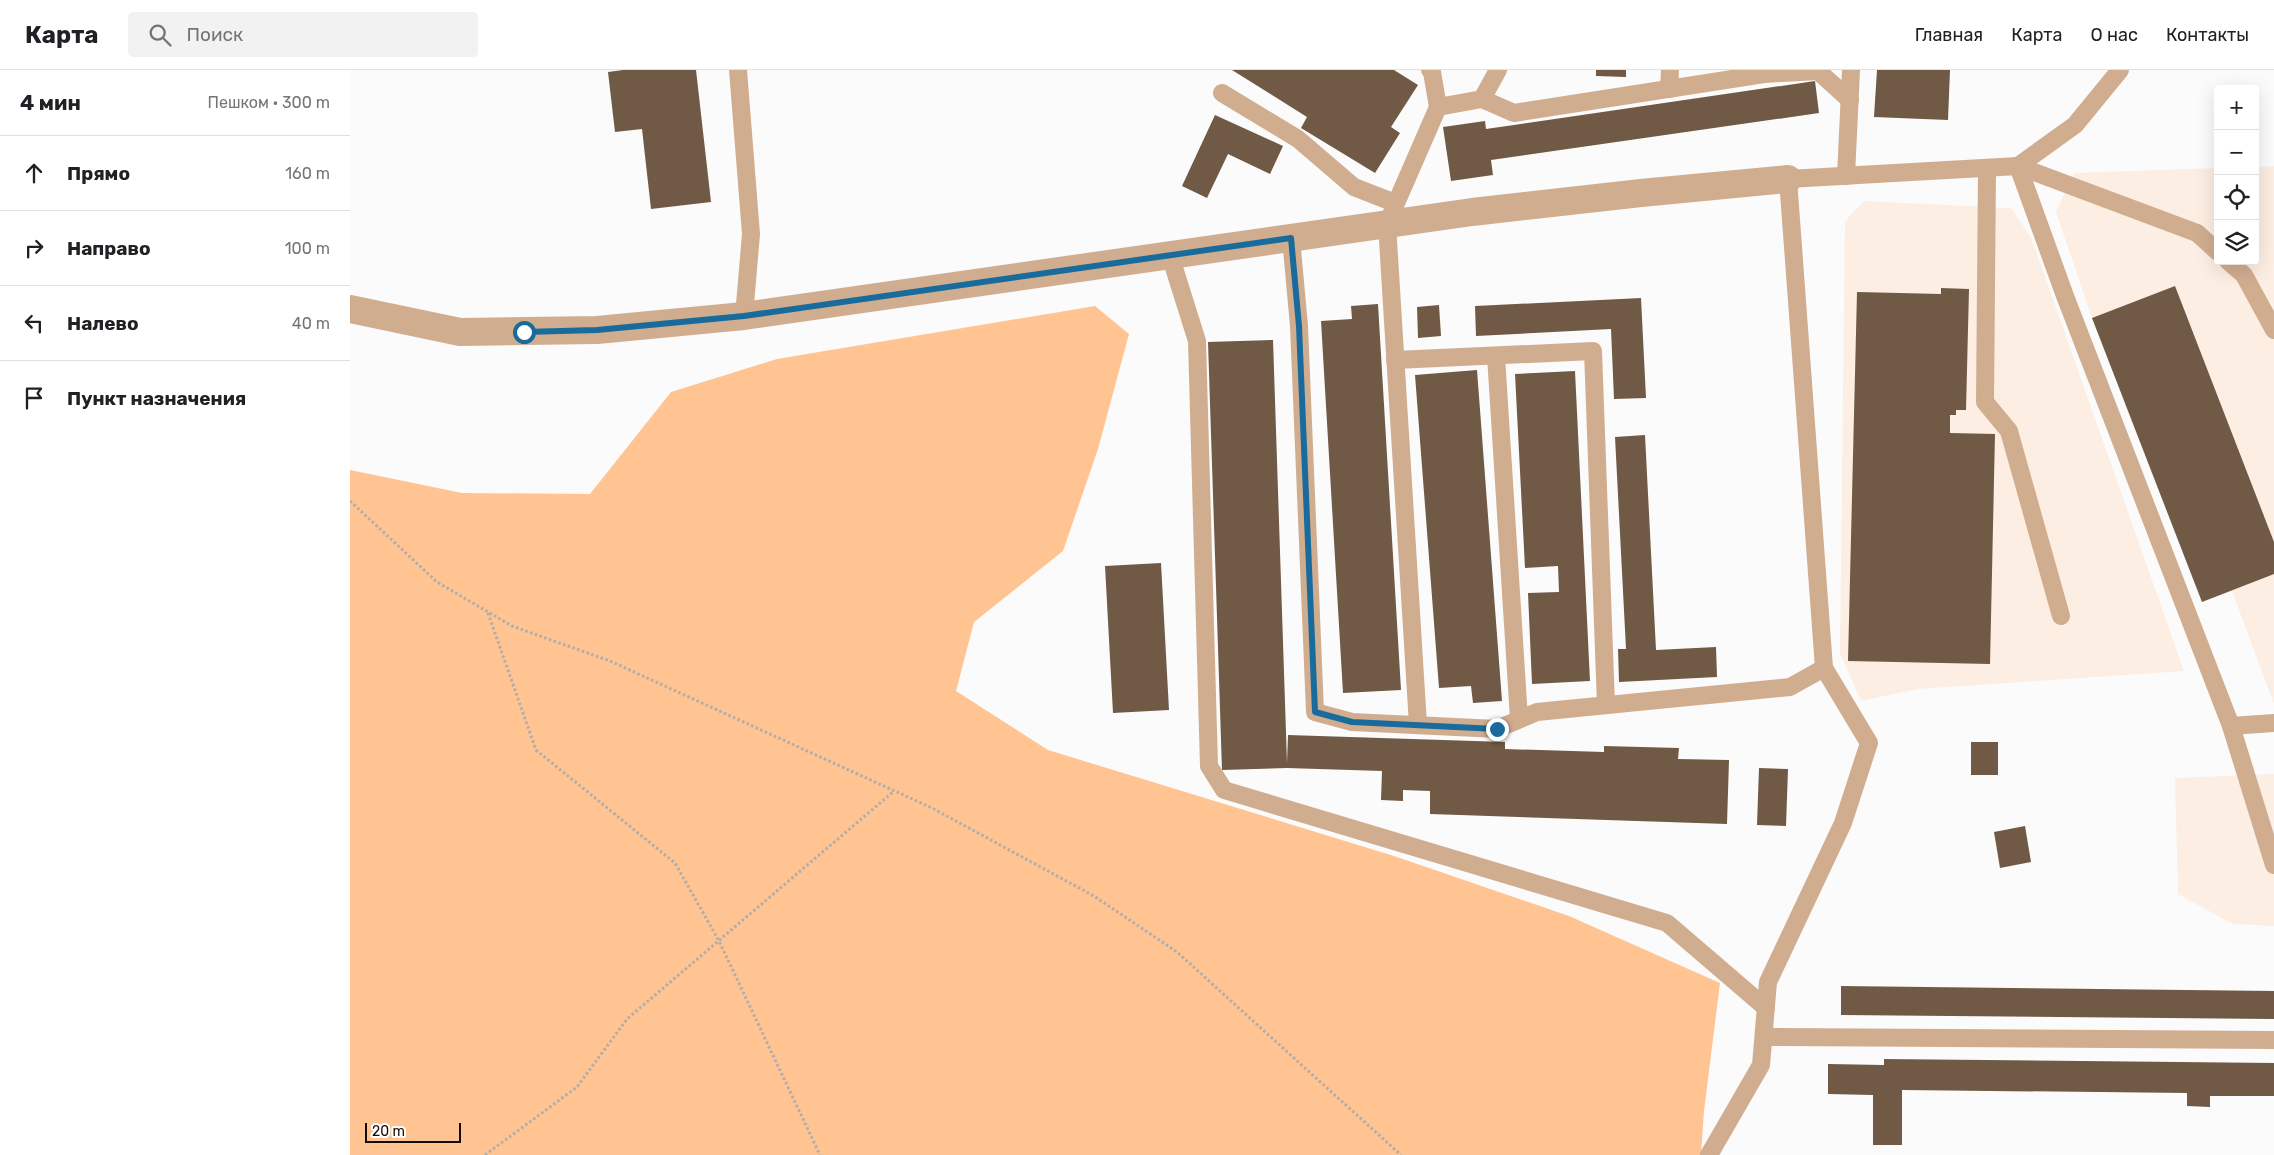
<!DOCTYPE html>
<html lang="ru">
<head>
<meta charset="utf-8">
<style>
  :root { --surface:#fff; --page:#f2f2f2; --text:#202124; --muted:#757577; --line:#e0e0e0 }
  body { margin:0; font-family:Rubik,sans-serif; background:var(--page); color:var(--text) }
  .controls { position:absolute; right:15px; top:15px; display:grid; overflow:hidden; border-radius:5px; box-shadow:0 5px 20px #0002 }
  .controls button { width:45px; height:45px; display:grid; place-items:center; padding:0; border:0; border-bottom:1px solid var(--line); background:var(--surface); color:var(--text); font:25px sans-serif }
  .scale { position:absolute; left:15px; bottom:12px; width:96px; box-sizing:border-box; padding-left:5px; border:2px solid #150c05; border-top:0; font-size:14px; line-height:18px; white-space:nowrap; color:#150c05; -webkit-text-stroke:4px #fff; paint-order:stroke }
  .stop { position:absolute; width:15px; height:15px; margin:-11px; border:4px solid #196b9c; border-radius:50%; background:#fff }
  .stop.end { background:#196b9c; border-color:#fff; box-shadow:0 1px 5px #0008 }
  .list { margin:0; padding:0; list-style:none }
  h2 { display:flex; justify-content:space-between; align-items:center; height:65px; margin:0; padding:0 20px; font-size:21px }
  h2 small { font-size:16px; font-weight:400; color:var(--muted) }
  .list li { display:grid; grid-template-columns:32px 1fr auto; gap:15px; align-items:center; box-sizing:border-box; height:75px; padding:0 20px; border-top:1px solid var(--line) }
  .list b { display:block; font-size:19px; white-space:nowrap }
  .list em { font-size:16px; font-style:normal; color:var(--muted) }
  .icon { flex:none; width:28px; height:28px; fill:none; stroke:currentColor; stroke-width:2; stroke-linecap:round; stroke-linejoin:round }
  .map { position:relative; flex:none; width:1924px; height:1085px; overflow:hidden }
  header { display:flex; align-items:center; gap:30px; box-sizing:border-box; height:70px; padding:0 25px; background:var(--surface); border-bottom:1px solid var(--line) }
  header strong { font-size:24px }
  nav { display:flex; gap:28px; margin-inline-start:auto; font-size:18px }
  .search { width:350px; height:45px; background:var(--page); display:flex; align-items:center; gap:12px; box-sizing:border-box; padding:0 18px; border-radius:5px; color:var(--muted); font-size:19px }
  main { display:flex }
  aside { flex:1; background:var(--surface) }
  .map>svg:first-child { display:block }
</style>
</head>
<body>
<header>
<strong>Карта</strong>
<div class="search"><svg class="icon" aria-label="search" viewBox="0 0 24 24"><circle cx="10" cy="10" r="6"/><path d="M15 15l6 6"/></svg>Поиск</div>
<nav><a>Главная</a><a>Карта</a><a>О нас</a><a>Контакты</a></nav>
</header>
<main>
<aside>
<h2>4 мин<small>Пешком · 300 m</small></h2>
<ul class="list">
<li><svg class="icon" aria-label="ahead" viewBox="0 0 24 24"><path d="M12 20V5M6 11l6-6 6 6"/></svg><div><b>Прямо</b></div><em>160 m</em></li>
<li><svg class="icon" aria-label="right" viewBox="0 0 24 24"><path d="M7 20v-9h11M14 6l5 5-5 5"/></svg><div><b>Направо</b></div><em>100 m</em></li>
<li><svg class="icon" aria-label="left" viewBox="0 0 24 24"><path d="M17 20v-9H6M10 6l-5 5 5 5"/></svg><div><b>Налево</b></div><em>40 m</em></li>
<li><svg class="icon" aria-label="arrive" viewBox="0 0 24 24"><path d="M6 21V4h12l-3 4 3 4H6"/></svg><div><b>Пункт назначения</b></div></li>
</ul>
</aside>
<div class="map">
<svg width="1924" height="1085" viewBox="0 0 1924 1085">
  <rect width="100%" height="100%" fill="#fbfbfb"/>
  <g fill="#fceee3">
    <polygon points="1924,96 1924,634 1882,521 1852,532 1742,248 1706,142 1724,103 1868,98 1868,191 1905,191 1905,97"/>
    <polygon points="1514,131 1661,138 1681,167 1834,601 1568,619 1511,631 1490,583 1495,151"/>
    <polygon points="1924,704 1924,856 1883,854 1828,824 1825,708"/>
  </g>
  <polygon fill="#ffc492" points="745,236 779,264 748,379 713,481 624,552 606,621 698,680 1044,786 1219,846 1370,913 1354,1041 1351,1085 0,1085 0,400 112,423 240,424 321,322 427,289"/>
  <g fill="#705945">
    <polygon points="273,0 346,0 361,132 301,139 292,59 265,62 258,2"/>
    <polygon points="882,0 1044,0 1068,15 1041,57 1050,63 1025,103 951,58 957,47"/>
    <polygon points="1246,0 1276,0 1276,7 1246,6"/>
    <polygon points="1527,0 1600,0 1598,50 1524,47"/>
    <polygon points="1465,11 1469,43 1141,90 1143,105 1101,111 1093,57 1135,51 1136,59"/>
    <polygon points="865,45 933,76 920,104 878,84 857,128 832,116"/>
    <polygon points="1825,216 1924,472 1924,504 1852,532 1742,248"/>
    <polygon points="1591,218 1619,219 1616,340 1606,340 1606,345 1600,345 1600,363 1645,364 1640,594 1498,591 1507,222 1591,224"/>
    <polygon points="1291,228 1296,328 1264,329 1261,259 1126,266 1125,236"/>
    <polygon points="1028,234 1051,620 993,623 971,251 1002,249 1001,236"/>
    <polygon points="1089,235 1091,266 1068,268 1067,237"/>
    <polygon points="923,270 937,693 938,665 1155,672 1155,679 1254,682 1254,676 1329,678 1328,689 1379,690 1377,754 1080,744 1080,721 1053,720 1053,731 1031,730 1032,701 937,698 872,700 858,272"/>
    <polygon points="1127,300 1152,631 1123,633 1121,616 1089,618 1065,305"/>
    <polygon points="1225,301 1240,611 1182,614 1178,523 1209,522 1208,496 1175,498 1165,304"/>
    <polygon points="1295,365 1306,580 1366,577 1367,607 1269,612 1268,579 1276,579 1265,367"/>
    <polygon points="811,493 819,640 763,643 755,496"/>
    <rect x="1621" y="672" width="27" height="33"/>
    <polygon points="1409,698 1438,699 1436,756 1407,755"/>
    <polygon points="1675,756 1681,792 1650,798 1644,762"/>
    <polygon points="1491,916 1924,921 1924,949 1491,945"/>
    <polygon points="1534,989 1924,993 1924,1026 1860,1026 1860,1037 1837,1036 1837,1023 1552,1020 1552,1075 1523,1075 1523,1025 1478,1024 1478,994 1534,995"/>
  </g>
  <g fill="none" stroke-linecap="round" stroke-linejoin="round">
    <g stroke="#b0adab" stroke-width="3" stroke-dasharray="2.5 2.5" stroke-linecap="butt">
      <polyline points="0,431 87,512 162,556 260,591 582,738 744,826 827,882 1051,1085"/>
      <polyline points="138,543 186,680 325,793 369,871 470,1085"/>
      <polyline points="135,1085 227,1017 277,949 544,721"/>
    </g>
    <g stroke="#d1ad90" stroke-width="18">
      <polyline points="388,0 401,164 394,246"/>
      <polyline points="1414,0 1414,4 1468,1 1500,30"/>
      <polyline points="1319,19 1320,0"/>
      <polyline points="872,23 948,69 1004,117 1045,133"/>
      <polyline points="1132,29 1164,43 1414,4"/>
      <polyline points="1088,37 1132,29 1148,0"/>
      <polyline points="1668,96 1847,163 1868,182"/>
      <polyline points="1668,96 1725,55 1770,0"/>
      <polyline points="1637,98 1635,332 1659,361 1711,546"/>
      <polyline points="1496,106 1501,0"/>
      <polyline points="941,168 949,256 965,642 1002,652 1147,659 1187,642 1440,617 1474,598"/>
      <polyline points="820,185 847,271 859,696 874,720 1317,853 1416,938"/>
      <polyline points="1878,191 1894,205 1924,260"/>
      <polyline points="1146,286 1169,649"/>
      <polyline points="1045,290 1243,281 1256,635"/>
      <polyline points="1068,655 1037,154 1088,37 1082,2 1080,0"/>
      <polyline points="1881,656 1924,795"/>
      <polyline points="1414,967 1924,970"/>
      <polyline points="1359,1085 1411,995 1418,912 1493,753 1519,673 1474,598 1438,109 1668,96 1715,226 1881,656 1924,653"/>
    </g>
    <polyline stroke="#d1ad90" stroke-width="28" points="0,239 110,262 247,260 394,246 1122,142 1291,123 1438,109"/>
  </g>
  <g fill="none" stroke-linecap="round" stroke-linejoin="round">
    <polyline stroke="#196b9c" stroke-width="6" points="174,262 247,260 394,246 941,168 949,256 965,642 1002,652 1147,659"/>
  </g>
</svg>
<div class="controls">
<button>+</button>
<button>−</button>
<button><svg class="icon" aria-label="locate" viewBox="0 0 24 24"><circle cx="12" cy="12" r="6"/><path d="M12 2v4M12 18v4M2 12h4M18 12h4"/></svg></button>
<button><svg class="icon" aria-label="layers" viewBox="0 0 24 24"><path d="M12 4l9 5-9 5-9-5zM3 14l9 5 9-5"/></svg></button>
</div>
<div class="scale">20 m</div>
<div class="stop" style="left:174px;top:262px"></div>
<div class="stop end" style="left:1147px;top:659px"></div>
</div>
</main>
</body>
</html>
